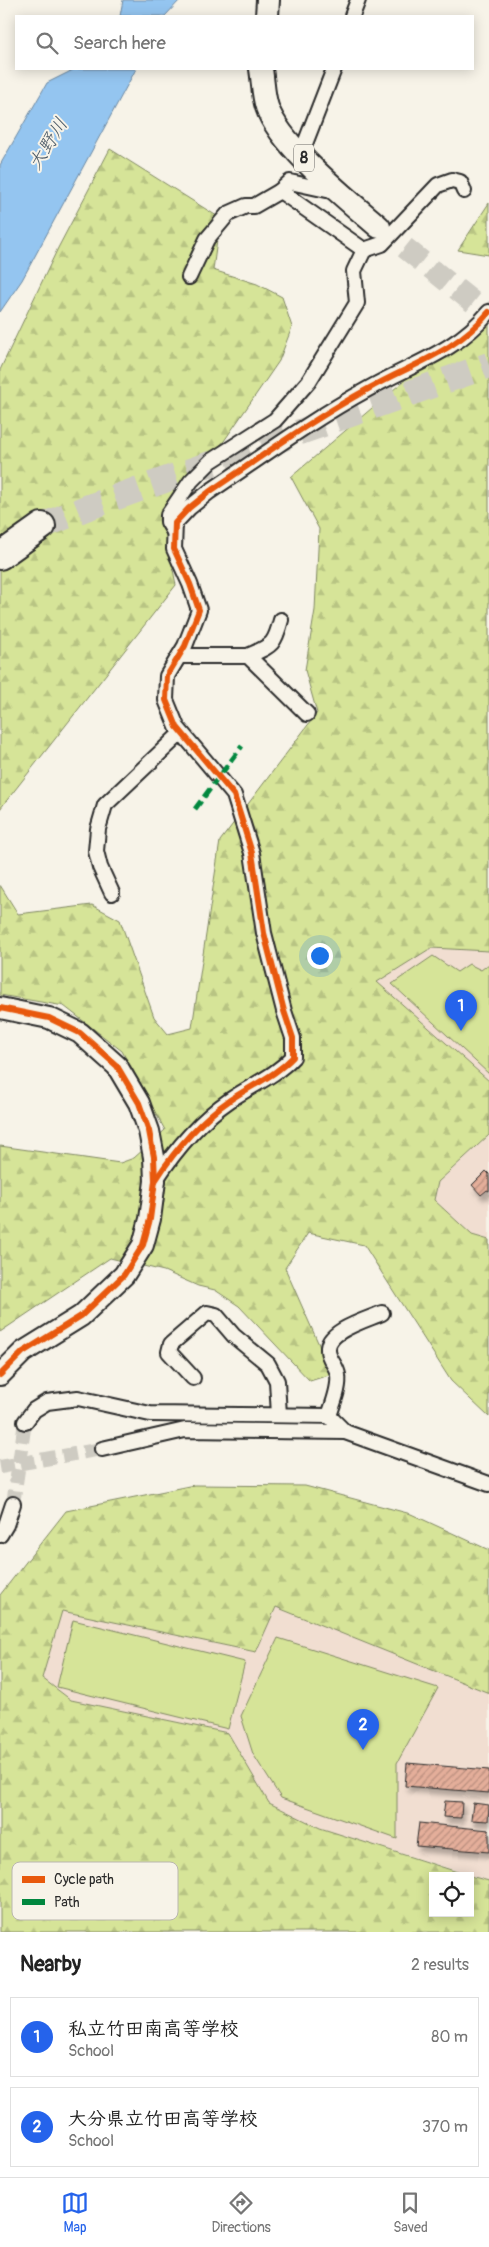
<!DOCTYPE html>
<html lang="en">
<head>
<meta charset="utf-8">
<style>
  :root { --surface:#fff; --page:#f2f2f2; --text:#222; --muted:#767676; --line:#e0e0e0; --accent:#2563eb }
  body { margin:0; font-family:Pangolin,"Klee One",sans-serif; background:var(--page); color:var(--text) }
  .controls { position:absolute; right:15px; bottom:15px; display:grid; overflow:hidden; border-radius:0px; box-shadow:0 2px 12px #0003 }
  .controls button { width:45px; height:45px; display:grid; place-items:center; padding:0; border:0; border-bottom:1px solid var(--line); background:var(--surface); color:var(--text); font:25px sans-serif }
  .you { position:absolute; left:319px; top:955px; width:18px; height:18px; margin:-12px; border:4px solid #fff; border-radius:50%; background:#1a73e8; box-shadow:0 0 0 8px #1a73e833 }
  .badge { display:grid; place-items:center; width:32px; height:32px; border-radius:50%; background:var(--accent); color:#fff; font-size:16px; font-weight:700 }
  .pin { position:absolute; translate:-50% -41px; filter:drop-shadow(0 1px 2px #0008) }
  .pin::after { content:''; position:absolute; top:26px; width:18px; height:15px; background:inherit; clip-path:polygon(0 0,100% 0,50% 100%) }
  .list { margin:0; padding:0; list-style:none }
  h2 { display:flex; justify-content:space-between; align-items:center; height:65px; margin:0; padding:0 20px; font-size:21px }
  h2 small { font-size:16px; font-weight:400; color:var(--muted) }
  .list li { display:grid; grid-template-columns:32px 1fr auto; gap:15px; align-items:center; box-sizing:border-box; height:80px; margin:0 10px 10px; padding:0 10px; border:1px solid var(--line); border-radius:0px }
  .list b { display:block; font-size:19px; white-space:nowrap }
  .list p { margin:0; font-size:16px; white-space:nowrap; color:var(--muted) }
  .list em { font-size:16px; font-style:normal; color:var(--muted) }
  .icon { flex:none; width:28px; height:28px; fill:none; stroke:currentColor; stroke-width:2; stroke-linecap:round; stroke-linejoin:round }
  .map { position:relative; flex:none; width:489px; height:1932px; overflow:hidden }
  .search { position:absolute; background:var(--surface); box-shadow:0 2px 12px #0003; left:15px; right:15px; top:15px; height:55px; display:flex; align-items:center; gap:12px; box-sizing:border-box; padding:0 18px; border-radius:0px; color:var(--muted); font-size:19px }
  .sheet { height:245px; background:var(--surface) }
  nav { display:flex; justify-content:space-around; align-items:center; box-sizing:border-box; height:70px; border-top:1px solid var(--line); background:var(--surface); font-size:14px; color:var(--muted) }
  nav a { display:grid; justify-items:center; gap:2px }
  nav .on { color:var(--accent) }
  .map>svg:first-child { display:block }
</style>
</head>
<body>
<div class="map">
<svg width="489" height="1932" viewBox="0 0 489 1932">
  <defs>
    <pattern id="forest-firs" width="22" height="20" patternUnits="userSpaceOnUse" patternTransform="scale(1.25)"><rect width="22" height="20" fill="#d6e498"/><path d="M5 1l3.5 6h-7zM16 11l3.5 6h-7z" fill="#b8c483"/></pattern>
    <pattern id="building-hatch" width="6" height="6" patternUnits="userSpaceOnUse" patternTransform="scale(1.25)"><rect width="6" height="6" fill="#e4ae9a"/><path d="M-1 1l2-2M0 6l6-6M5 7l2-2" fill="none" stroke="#b98e7e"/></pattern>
    <filter id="shadow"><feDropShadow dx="3" dy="5.5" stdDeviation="2.5" flood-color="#0004"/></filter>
  </defs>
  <rect width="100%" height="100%" fill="#f7f3e8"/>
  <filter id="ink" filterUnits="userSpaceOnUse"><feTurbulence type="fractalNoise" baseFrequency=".02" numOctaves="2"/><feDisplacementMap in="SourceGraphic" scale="10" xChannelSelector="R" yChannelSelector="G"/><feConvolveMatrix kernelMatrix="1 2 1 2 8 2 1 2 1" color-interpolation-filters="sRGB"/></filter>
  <g filter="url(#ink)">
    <g fill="#f1ded1">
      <polygon points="431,948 489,951 489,1081 376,982"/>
      <polygon points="489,1135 489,1240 472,1235 434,1200 438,1182"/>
      <polygon points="276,1607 489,1693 489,1881 320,1828 269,1803 228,1733 71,1700 42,1678 62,1611 256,1652"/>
    </g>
    <g fill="#d6e498" stroke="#808862">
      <polygon points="433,956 457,972 469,964 481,970 489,964 489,1074 392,984"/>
      <polygon points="73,1620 245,1662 228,1729 57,1687"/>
      <polygon points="278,1638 438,1688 397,1763 397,1839 281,1798 253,1754 241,1716"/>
    </g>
    <g fill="url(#forest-firs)" stroke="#808862">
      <polygon points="110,149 220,218 213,270 257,284 282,297 292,327 279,361 224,441 162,513 176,585 0,809 0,370 58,248"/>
      <polygon points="489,203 489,255 458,250"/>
      <polygon points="489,311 489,951 431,948 377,982 489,1081 489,1135 438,1182 434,1200 472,1235 489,1240 489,1417 451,1381 364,1245 308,1233 285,1268 332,1374 310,1381 239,1306 215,1290 198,1286 164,1271 110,1258 0,1332 0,1146 120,1163 134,1158 165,1130 122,1051 64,1006 0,995 0,885 18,914 92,905 120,920 154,1017 168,1034 192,1028 220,841 317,713 305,670 315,610 319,529 291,477 453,339"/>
      <polygon points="194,1485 305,1486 411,1514 489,1550 489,1693 276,1607 256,1652 62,1611 42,1678 71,1700 228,1733 269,1803 320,1828 470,1876 433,1876 433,1913 470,1913 470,1876 489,1881 489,1932 0,1932 0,1595 66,1511"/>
    </g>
    <g fill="#94c5f0" stroke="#6a87a1">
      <polygon points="123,0 180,0 165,16 120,16"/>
      <polygon points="75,69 136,69 22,280 0,312 0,165 47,83"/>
    </g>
    <g fill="url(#building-hatch)" stroke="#2b2b2b" filter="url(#shadow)">
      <polygon points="486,1171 489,1174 489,1191 487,1190 481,1195 472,1185"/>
      <polygon points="407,1763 489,1770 489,1793 405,1786"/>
      <polygon points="445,1801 462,1802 461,1818 443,1817"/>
      <polygon points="473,1803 489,1805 488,1821 471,1820"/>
      <polygon points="419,1823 489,1830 489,1852 416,1846"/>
    </g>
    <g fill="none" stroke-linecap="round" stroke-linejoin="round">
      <g stroke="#cecbc2" stroke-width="14" stroke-dasharray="14 7" stroke-linecap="butt">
        <polyline points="0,1467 102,1449"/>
        <polyline points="13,1504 25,1422"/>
      </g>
      <polyline stroke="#cecbc2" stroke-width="22" stroke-dasharray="22 11" stroke-linecap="butt" points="379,227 489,315"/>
      <polyline stroke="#cecbc2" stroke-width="26" stroke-dasharray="26 13" stroke-linecap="butt" points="42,526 86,508 489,365"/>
      <defs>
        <g id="street">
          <polyline points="352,16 358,0"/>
          <polyline points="301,154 334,69"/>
          <polyline points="336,192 290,182 280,191 364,250 382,244 438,185 452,180 460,182 464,191"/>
          <polyline points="189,277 207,239 228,214 246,206 254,206 280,191"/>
          <polyline points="174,532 168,522 168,515 191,481 211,461 275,420 309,381 357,303 354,271 364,250"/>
          <polyline points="179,656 248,656 307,714"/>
          <path d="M248,656C272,645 274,646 281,620"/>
          <polyline points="112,893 100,867 96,851 98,829 105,805 181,733"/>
          <path d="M155,1181C175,1150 199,1121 230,1100C252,1085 275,1076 293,1057V1038L284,1011L264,933L252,853L234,795L177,727L166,700L167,676L185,646L199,610L190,584L174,549L175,523L189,508L209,492C261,457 313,419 368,389C412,364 456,352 489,312"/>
          <polyline points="193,1378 169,1352 171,1344 207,1313 216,1315 234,1336 268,1364 277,1381 279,1415"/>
          <path d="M329,1416C333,1403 340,1388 338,1375C337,1366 328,1359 328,1350C326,1331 366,1320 382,1313"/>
          <polyline points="25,1422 34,1410 47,1402 78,1398 150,1414 329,1416 345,1432"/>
          <polyline points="102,1449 185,1430 345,1432 489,1484"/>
          <polyline points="0,1535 6,1525 13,1504"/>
        </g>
        <polyline id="secondary" points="0,1008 49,1018 80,1033 117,1066 139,1103 149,1131 154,1157 155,1181 150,1219 143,1245 124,1275 81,1316 23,1352 0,1375"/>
        <g id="primary">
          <polyline points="267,16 268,0"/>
          <path d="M261,69C263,81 263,95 267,107C280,146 347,199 379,227"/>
        </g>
        <polyline id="highway" points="0,556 42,526"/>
      </defs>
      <use href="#street" stroke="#2b2b2b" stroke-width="18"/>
      <use href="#secondary" stroke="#2b2b2b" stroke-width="24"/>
      <use href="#primary" stroke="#2b2b2b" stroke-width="26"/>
      <use href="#highway" stroke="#2b2b2b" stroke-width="30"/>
      <use href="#street" stroke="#f7f3e8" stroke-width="14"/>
      <use href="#secondary" stroke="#f7f3e8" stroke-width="20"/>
      <use href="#primary" stroke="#f7f3e8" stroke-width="22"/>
      <use href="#highway" stroke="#f7f3e8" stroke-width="26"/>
      <polyline stroke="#00873e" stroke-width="5" stroke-dasharray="10 5" stroke-linecap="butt" points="195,809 242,746"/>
      <defs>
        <g id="cycleway">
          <polyline points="0,1008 49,1018 80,1033 117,1066 139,1103 149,1131 154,1157 155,1181 150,1219 143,1245 124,1275 81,1316 23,1352 0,1375"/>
          <path d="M155,1181C175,1150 199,1121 230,1100C252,1085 275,1076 293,1057V1038L284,1011L264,933L252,853L234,795L177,727L166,700L167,676L185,646L199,610L190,584L174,549L175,523L189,508L209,492C261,457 313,419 368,389C412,364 456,352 489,312"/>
        </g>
      </defs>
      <use href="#cycleway" stroke="#f7f3e8" stroke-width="9"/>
      <use href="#cycleway" stroke="#e8590c" stroke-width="6"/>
    </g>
  </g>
  <g text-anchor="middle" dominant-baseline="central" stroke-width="4" stroke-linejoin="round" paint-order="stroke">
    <rect fill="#f7f3e8" stroke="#686764" stroke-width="1" x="294" y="144.5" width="20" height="27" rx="4"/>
    <g font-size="16" font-weight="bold" fill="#2b2b2b">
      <text x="304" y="158">8</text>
    </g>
    <g font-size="19" font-style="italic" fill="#4a5966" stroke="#f7f3e8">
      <text transform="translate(48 144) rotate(-58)">大野川</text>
    </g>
  </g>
  <rect x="12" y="1862" width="166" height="58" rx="8" fill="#f7f3e8" stroke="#bab7af" stroke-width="1"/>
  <rect x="22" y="1876" width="23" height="7" fill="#e8590c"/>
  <rect x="22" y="1899" width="23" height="6" fill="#00873e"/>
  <g font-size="14" fill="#2b2b2b">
    <text x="54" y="1884">Cycle path</text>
    <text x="54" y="1907">Path</text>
  </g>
</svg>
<div class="controls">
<button><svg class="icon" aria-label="locate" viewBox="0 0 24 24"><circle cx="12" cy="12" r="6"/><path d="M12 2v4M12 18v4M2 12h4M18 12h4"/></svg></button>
</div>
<div class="you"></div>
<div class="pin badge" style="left:461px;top:1031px">1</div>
<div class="pin badge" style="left:363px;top:1750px">2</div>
<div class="search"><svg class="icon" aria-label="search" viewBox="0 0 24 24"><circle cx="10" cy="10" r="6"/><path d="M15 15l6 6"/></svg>Search here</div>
</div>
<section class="sheet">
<h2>Nearby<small>2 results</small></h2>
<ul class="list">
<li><span class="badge">1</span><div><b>私立竹田南高等学校</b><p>School</p></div><em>80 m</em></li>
<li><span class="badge">2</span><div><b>大分県立竹田高等学校</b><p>School</p></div><em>370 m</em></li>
</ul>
</section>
<nav>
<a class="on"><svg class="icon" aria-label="map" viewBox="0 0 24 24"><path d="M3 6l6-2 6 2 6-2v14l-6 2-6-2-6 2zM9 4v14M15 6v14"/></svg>Map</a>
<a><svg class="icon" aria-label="directions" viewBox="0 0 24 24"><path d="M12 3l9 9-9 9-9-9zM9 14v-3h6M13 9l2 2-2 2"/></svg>Directions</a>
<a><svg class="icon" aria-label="saved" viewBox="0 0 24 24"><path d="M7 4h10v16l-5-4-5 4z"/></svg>Saved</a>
</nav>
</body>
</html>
